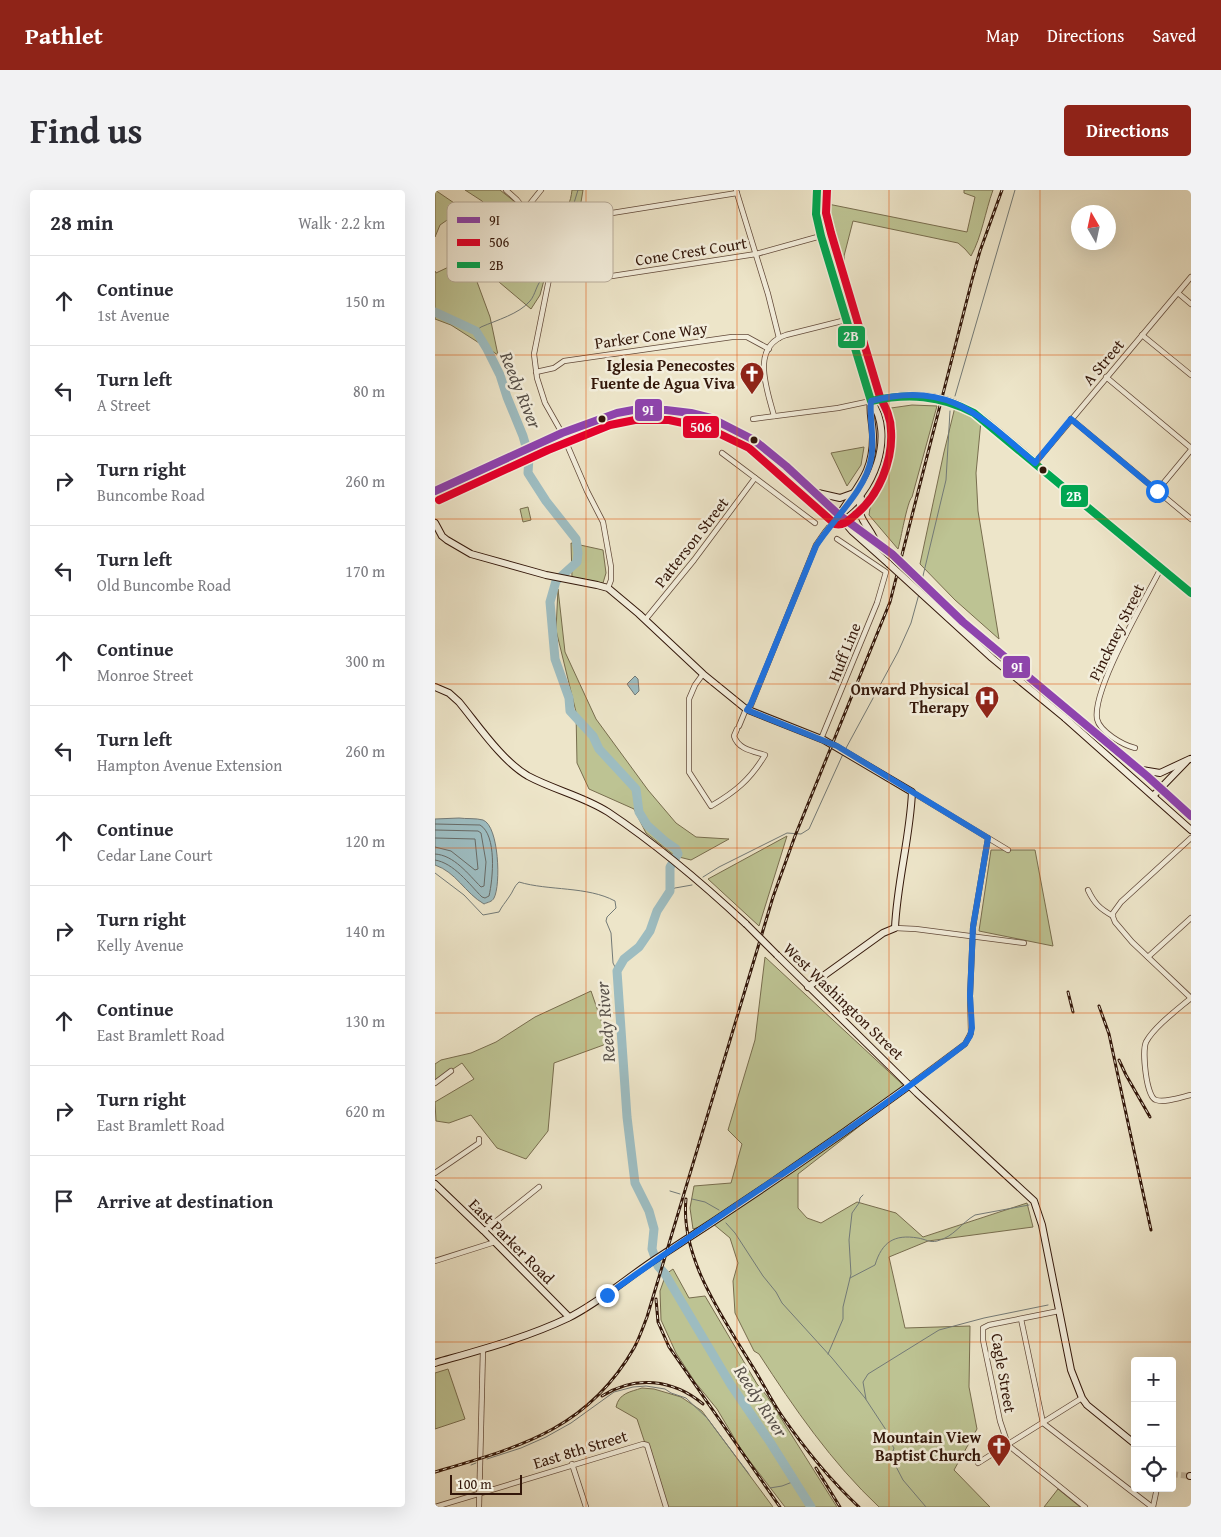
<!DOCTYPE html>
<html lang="en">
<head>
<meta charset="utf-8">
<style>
  :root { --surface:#fff; --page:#f2f2f3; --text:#2b2b33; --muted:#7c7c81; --line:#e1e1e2; --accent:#8f2418 }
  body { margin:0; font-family:"Gentium Book Plus",serif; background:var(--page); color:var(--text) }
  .controls { position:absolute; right:15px; bottom:15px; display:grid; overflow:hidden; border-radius:5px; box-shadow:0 5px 20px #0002 }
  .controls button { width:45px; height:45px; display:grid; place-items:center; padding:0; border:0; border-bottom:1px solid var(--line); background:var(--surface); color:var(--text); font:25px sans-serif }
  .compass { position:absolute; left:636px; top:15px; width:45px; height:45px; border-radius:50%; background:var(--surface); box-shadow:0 5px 20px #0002; rotate:351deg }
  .scale { position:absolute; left:15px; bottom:12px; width:72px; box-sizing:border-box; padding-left:5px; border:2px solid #33170a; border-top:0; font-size:14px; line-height:18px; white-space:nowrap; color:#33170a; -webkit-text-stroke:4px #f3eedc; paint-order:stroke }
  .stop { position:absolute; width:15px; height:15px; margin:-11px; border:4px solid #1a73e8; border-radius:50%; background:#fff }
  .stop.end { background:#1a73e8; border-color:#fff; box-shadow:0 1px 5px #0008 }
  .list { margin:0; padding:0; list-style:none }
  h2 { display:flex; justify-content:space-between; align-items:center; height:65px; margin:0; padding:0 20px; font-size:21px }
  h2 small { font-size:16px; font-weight:400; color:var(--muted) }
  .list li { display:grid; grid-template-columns:32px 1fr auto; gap:15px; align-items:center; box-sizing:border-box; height:90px; padding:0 20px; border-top:1px solid var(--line) }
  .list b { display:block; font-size:19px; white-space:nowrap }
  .list p { margin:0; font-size:16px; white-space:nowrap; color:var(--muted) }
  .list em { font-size:16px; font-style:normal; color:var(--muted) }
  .icon { flex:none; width:28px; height:28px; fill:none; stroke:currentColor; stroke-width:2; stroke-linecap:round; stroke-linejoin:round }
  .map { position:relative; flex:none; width:756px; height:1317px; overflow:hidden; border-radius:5px }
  header { display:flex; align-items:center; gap:30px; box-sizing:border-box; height:70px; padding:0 25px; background:var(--accent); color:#fff }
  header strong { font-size:24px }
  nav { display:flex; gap:28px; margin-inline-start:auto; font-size:18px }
  .intro { display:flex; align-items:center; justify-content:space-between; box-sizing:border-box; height:120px; padding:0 30px }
  h1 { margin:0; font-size:35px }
  .button { padding:12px 22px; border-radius:5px; background:var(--accent); color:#fff; font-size:18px; font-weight:700 }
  main { display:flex; gap:30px; padding:0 30px }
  aside { flex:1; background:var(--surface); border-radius:5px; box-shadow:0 5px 20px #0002 }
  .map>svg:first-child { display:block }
</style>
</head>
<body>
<header>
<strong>Pathlet</strong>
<nav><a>Map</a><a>Directions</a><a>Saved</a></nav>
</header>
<div class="intro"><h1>Find us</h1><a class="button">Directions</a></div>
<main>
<aside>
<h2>28 min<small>Walk · 2.2 km</small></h2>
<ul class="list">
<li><svg class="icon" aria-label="ahead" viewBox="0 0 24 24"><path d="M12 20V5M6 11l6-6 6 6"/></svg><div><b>Continue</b><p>1st Avenue</p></div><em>150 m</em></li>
<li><svg class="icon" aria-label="left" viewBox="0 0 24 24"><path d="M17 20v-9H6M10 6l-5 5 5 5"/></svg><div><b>Turn left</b><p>A Street</p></div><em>80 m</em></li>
<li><svg class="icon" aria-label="right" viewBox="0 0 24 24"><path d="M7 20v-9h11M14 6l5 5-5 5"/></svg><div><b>Turn right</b><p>Buncombe Road</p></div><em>260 m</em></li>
<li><svg class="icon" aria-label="left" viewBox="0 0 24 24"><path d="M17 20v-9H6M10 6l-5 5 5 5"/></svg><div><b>Turn left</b><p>Old Buncombe Road</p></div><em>170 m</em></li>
<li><svg class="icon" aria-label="ahead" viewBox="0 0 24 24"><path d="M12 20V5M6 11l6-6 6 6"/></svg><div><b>Continue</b><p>Monroe Street</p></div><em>300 m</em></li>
<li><svg class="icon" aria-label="left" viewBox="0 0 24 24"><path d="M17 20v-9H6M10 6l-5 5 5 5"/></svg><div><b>Turn left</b><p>Hampton Avenue Extension</p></div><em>260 m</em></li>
<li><svg class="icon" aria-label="ahead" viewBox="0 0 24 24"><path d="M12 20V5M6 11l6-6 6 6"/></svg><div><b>Continue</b><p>Cedar Lane Court</p></div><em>120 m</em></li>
<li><svg class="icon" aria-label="right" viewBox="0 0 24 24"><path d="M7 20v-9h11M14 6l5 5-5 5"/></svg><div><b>Turn right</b><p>Kelly Avenue</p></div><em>140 m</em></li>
<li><svg class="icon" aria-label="ahead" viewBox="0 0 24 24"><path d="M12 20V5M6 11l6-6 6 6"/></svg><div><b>Continue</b><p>East Bramlett Road</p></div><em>130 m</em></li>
<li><svg class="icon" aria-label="right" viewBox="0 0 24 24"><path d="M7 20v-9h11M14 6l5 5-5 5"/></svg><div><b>Turn right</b><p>East Bramlett Road</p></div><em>620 m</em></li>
<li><svg class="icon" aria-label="arrive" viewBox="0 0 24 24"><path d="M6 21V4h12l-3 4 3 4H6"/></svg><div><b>Arrive at destination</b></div></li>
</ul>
</aside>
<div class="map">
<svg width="756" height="1317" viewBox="0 0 756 1317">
  <rect width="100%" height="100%" fill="#ede5c9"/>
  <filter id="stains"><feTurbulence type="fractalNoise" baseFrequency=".004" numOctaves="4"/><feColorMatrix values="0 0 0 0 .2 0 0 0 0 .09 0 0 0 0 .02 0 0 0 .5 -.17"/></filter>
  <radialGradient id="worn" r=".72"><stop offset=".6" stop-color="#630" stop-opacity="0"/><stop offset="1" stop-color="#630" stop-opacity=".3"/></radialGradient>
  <g fill="#bdc393" stroke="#786d4e">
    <polygon points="0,0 28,19 5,35 0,47"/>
    <polygon points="30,0 65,0 90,20 106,52 112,79 105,105 96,119 64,92 65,31 47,11"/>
    <path d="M137,0H148L145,18L149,43L145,56L124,76L106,34C123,20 134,27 137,0Z"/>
    <path d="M529,0H558C550,22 547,46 536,66L530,59L523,53L418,31L409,66L410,89H407L390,24L393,14L532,42L540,7L529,3Z"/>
    <polygon points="34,70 55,127 63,165 16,135 0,129 0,81 1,83 22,73"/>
    <path d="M477,215L502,216L477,307C472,312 466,349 463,359L434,325L437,304L456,264L453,227L456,218Z"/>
    <polygon points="520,217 546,231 541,283 543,321 564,449 520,410 485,374 509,262"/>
    <polygon points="429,257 426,275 412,296 396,263"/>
    <polygon points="93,317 96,330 88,332 85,319"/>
    <polygon points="136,353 168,360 171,383 168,393 137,387"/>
    <polygon points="123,399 130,462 161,529 213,600 241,633 261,647 294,649 256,670 240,666 211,643 199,619 154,599 142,573 141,522 121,440"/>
    <polygon points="352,646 324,736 273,689"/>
    <polygon points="556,660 600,660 618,756 544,741"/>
    <path d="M330,767L466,893L471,900L363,984V1018L372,1028L386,1033L422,1012L461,1023L488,1047L592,1013L598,1037L493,1051L454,1067L470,1138L535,1136L534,1197L542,1239L519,1280L555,1317H444C397,1273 359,1218 324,1164L319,1161L300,1123L298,1091L303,1073L295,1048L277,1033L258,1039L255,1018L259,996L296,993L307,954L293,940L320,850Z"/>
    <polygon points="156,801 174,853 119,873 113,941 91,969 62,958 36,925 14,933 1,931 0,912 39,889 27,873 0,891 0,874 6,870 36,863 61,852 100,827"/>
    <polygon points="238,1079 254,1108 270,1106 322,1194 332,1206 402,1317 350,1317 307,1261 282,1219 260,1192 241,1163 226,1130 225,1101 231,1084"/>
    <polygon points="13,1179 30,1229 0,1239 0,1183"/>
    <path d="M207,1198L219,1199L246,1207L267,1221L338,1317H231L202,1229L181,1217C184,1203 195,1202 207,1198Z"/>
    <polygon points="623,1299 645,1317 609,1317"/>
  </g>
  <g fill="#9dbcc0" stroke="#737a77">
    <polygon points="200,486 203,489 204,501 200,505 192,494"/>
    <path d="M24,628C31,629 41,628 48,630C64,636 66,695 59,708C57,712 53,712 49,714C30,703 21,682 0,675V629Z"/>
  </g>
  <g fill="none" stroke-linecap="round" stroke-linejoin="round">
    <g stroke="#686a65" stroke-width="1">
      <path d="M0,634L45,635C62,645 58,689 54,706L50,708L47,707C34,694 19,673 0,670"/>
      <path d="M0,640L43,641L46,643L51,672L49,696L46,697C33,684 19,665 0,664"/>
      <polyline points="0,648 40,649 43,679 40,680 16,661 0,657"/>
    </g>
    <g stroke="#737a77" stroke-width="1">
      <polyline points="120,84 123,82 124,79 135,26 143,0"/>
      <path d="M41,141L46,137C62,130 84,124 95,111C101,104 101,94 108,88"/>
      <polyline points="520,206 580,0"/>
      <polyline points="487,390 511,290 515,221"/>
      <polyline points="410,560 463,462 476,433 484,404"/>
      <path d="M0,683L29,705L48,725L64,722C67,716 70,713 74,707C78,702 79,696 84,692C114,701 152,696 180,711L181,718L172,727L171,731L176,743L178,773L182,781"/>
      <polyline points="268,687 284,677 352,643 366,644 374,639 408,564"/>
      <polyline points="235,701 240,698 257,695"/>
      <polyline points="235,1001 245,1004"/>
      <polyline points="257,1009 270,1012 284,1020"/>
      <polyline points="291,1033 300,1043 328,1086 341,1102 347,1113 397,1168 430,1208 451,1240 453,1249 459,1258 456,1267 468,1290 491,1317"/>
      <path d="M415,1088L440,1075C447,1052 459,1044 483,1048C490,1049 495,1053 502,1051C519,1047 526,1033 540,1025L594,1015"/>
      <polyline points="393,1164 408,1129 408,1117 416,1084 414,1050 417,1023 424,1013 425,1008 428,1005"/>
      <polyline points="431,1209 428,1192 433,1184 504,1140 549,1128 613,1115"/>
      <polyline points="52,1269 86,1258 111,1247 136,1233 179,1202 198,1197 211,1196 230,1199 236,1203 251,1208 272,1228 314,1284"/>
      <polyline points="36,1275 41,1273"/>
      <polyline points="335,1298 347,1296 360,1291"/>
    </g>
    <polyline stroke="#9dbcc0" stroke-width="9" points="0,122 41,141 52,159 65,185 72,207 88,246 94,267 93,283 111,311 141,349 143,363 142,372 121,391 115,412 120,469 134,508 135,521 158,546 164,559 201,599 204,622 212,635 231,652 241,659 243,664 235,677 235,701 222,721 215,741 204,757 189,769 182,781 192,927 200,993 214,1021 219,1039 217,1059 223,1076 230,1084 296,1195 335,1252 376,1317"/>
    <polyline stroke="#c8bca3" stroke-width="6" stroke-dasharray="6 3" stroke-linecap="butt" points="737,1284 755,1286"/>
    <defs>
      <g id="street">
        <polyline points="71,0 82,10 98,30 112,53 115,62 115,84 99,164 102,188 110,213 127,243 152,301 168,332 176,377 176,390 173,398"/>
        <polyline points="301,0 333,104 344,148"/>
        <polyline points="90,20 106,0"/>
        <polyline points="177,23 302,3"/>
        <polyline points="164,88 321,64 386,46"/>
        <polyline points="743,103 756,114"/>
        <polyline points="707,145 756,185"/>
        <polyline points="101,182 119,178 129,171 297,147 312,147 334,159"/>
        <polyline points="671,187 756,258"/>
        <path d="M339,226C332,199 315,157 351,145L411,130"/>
        <polyline points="318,229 403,218 436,211"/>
        <polyline points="636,229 756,329"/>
        <polyline points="287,263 380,333"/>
        <polyline points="600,273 756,87"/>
        <polyline points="722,301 756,260"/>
        <polyline points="210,430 259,370 320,288"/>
        <path d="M268,484L260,495L254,509V582L276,616C300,602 315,590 330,565C317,561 303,559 299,546L302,539"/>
        <polyline points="304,536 311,519 316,515 381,355 390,342 404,325"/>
        <polyline points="386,549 442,413 451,382 402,349"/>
        <path d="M700,558C688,555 665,542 662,529C657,499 711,408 726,378"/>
        <polyline points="477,602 573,660"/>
        <polyline points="756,648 686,712 678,723 678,727 680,732 697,752 756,808"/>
        <path d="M653,700C659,713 665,719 678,726"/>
        <polyline points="460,738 481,739 589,753"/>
        <polyline points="713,767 756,728"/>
        <path d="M756,808C743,819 719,837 711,852C707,861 711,907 721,910C731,913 746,907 756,905"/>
        <polyline points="0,893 16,881"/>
        <polyline points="475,895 530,854 536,843 535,806 538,737 553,648"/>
        <polyline points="0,983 44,953 44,949"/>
        <polyline points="49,1041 104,997"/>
        <polyline points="0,1071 60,1052"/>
        <polyline points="624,1121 554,1135 548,1138 548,1150 565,1231 573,1255 650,1317"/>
        <polyline points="586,1129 608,1233 717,1317"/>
        <polyline points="543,1273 647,1208"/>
        <polyline points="137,1274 151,1317"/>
        <polyline points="0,1317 208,1254 212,1255 231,1317"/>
        <polyline points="44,1317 48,1159"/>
        <polyline points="718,1317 722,1298"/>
      </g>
      <g id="secondary">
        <path d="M382,0L381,24L386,46L436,211C461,246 438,304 404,325"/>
        <path d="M436,211C477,200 519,205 552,232L756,403"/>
        <polyline points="0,301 127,243 182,223 216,220 256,223 276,228 319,250 351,276 399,320 417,341 454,374"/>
        <polyline points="383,303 405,308 419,303"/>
        <path d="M426,308C421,328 431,332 439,348"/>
        <path d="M406,322C424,294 438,282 438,247C438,234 434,223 436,211"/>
        <polyline points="410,329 457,364"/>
        <path d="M0,333L7,346L12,350L36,364L111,385L162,395L173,398L204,424L268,484L311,519L389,550L477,602C475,648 462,692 460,738L448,743L373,797"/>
        <path d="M0,497L14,503L24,512C43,535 67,571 93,586C119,600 148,606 173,622C224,656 266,692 311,734"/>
        <polyline points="631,518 712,586 756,626"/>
        <polyline points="630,528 756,640"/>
        <polyline points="707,580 725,583 755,569"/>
        <polyline points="719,605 751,572"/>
        <polyline points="342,765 482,903 599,1011 607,1035 636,1180 647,1208 652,1215 700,1254"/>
        <polyline points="0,994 49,1041 134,1127"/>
        <path d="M0,1173C45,1160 91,1148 133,1128C167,1111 195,1085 227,1065C311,1011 394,954 475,895"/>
        <polyline points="755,1286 756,1286"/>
      </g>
    </defs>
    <use href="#street" stroke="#624a3a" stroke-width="6"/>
    <use href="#secondary" stroke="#33170a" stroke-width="8"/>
    <use href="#street" stroke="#f3eedc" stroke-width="4.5"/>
    <use href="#secondary" stroke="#f3eedc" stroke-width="6"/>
    <defs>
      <g id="rail">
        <polyline points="633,802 638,822"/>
        <polyline points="664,816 674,844 716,1040"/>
        <polyline points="684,870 691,885 715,927"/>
        <path d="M251,1009C245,1067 287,1126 316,1174C327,1191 336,1210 347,1226C370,1259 395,1290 424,1317"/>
        <polyline points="221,1109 223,1132 234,1157 345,1317"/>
        <path d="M167,1206C200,1185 238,1189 268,1214"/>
        <polyline points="381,1278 405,1317"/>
        <path d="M0,1282C84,1257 152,1240 199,1158C204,1149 208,1137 212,1127L338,707L360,646L455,412L537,90L545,61L567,0"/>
      </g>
    </defs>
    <use href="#rail" stroke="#33170a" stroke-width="3"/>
    <use href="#rail" stroke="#f3eedc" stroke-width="1" stroke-dasharray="4" stroke-linecap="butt"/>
    <defs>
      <g id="secondary-bridge">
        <polyline points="457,364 528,432 631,518"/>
        <polyline points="454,374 557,468 630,528"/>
        <polyline points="311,734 342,765"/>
      </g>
    </defs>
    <use href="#secondary-bridge" stroke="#33170a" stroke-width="8" stroke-linecap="butt"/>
    <use href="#secondary-bridge" stroke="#f3eedc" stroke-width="6"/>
    <defs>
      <polyline id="bus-1" points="0,301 127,243 182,223 198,220 231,220 256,223 276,228 319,250 351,276 404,325 457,364 528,432 712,586 756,626"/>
      <path id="bus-2" d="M4,310L113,260L175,235L200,230H234L267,237L283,243L314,258L400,334C409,336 414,330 420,325C444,306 458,270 456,241C456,228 451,218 445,207L396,43L391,23L392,0"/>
      <path id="bus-3" d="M382,0L381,24L386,46L436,211C473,203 505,205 539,223L756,403"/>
    </defs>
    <use href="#bus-1" stroke="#f3eedc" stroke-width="11"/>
    <use href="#bus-2" stroke="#f3eedc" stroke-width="11"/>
    <use href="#bus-3" stroke="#f3eedc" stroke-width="11"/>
    <use href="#bus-1" stroke="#8e44ad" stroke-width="8"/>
    <use href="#bus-2" stroke="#e4002b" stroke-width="8"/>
    <use href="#bus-3" stroke="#00a651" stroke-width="8"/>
  </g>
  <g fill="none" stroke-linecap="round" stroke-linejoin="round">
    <path stroke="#1a73e8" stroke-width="6" d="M172,1105C290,1019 415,944 530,854L535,846L537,838L535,806L538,737L553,648L402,556L312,520L316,514L381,356C398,329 431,300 436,269C440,249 434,230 436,211C514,190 545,226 600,273L636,229L722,301"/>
  </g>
  <path fill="none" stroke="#df560c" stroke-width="1" stroke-opacity="0.55" d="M151,0V1317M302,0V1317M454,0V1317M605,0V1317M0,165H756M0,329H756M0,494H756M0,658H756M0,823H756M0,988H756M0,1152H756"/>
  <defs>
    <symbol id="church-pin" viewBox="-11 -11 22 30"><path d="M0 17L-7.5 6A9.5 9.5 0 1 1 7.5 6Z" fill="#8f2418" stroke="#f3eedc"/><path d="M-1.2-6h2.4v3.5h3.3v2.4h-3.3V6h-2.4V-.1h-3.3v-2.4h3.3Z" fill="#fff"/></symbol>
    <symbol id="hospital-pin" viewBox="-11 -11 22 30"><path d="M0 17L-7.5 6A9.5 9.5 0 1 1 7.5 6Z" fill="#8f2418" stroke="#f3eedc"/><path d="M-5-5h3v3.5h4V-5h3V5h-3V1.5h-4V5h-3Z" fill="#fff"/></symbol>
  </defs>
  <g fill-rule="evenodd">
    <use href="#church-pin" x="303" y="170" width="28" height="38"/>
    <use href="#hospital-pin" x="538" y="494" width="28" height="38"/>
    <use href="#church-pin" x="550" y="1242" width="28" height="38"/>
  </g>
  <g fill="#33170a" stroke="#f3eedc" stroke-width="2">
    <circle cx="167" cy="229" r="4.5"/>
    <circle cx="319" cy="250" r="4.5"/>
    <circle cx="608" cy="280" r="4.5"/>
  </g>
  <g text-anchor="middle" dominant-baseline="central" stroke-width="5" stroke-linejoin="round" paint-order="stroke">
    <g font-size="16" fill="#33170a" stroke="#f3eedc">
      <text transform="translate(256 61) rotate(-9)">Cone Crest Court</text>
      <text transform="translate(216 145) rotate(-8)">Parker Cone Way</text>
      <text transform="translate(668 172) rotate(-50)">A Street</text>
      <text transform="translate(256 352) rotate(-52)">Patterson Street</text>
      <text transform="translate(681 442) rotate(-64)">Pinckney Street</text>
      <text transform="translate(409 462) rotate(-68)">Huff Line</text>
      <text transform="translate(409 811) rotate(44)">West Washington Street</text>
      <text transform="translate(77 1051) rotate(45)">East Parker Road</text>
      <text transform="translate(569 1183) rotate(80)">Cagle Street</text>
      <text transform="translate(145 1259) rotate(-17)">East 8th Street</text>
    </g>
    <g font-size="16" font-weight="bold" fill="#33170a" stroke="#f3eedc" text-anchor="end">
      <text x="300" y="175">Iglesia Penecostes<tspan x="300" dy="18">Fuente de Agua Viva</tspan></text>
      <text x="534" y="499">Onward Physical<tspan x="534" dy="18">Therapy</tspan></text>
      <text x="546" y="1247">Mountain View<tspan x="546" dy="18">Baptist Church</tspan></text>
    </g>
    <g font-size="18" font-style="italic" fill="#58514a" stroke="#f3eedc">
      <text transform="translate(86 200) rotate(68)">Reedy River</text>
      <text transform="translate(170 832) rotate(-95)">Reedy River</text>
      <text transform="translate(326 1211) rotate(57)">Reedy River</text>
    </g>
  </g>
  <rect x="12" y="12" width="166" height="80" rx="8" fill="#f3eedc" stroke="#b9ae9d" stroke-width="1"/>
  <rect x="22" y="27" width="23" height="6" fill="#8e44ad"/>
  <rect x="22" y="49" width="23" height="7" fill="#e4002b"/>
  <rect x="22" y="72" width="23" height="6" fill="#00a651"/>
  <g font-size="14" fill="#33170a">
    <text x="54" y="35">9I</text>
    <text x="54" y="57">506</text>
    <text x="54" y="80">2B</text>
  </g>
  <g stroke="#f3eedc" stroke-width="2">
    <rect x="402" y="135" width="29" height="24" rx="5" fill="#00a651"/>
    <rect x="199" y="208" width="29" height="24" rx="5" fill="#8e44ad"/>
    <rect x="247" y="225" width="38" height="24" rx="5" fill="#e4002b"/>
    <rect x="625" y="294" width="29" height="24" rx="5" fill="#00a651"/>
    <rect x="567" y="465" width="29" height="24" rx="5" fill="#8e44ad"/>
  </g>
  <g font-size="14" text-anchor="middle" font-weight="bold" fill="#fff">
    <text x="416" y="151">2B</text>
    <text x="213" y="225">9I</text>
    <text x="266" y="242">506</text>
    <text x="639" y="311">2B</text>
    <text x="582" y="482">9I</text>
  </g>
  <rect width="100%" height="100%" filter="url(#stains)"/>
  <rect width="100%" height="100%" fill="url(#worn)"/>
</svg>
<div class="controls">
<button>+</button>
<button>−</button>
<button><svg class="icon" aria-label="locate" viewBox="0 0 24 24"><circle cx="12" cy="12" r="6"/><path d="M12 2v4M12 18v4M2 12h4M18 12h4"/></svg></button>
</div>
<svg class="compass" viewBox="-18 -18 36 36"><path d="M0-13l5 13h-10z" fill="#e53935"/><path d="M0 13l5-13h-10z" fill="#7c7c81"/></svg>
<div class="scale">100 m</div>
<div class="stop" style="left:722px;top:301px"></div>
<div class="stop end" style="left:172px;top:1105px"></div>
</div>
</main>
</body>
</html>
